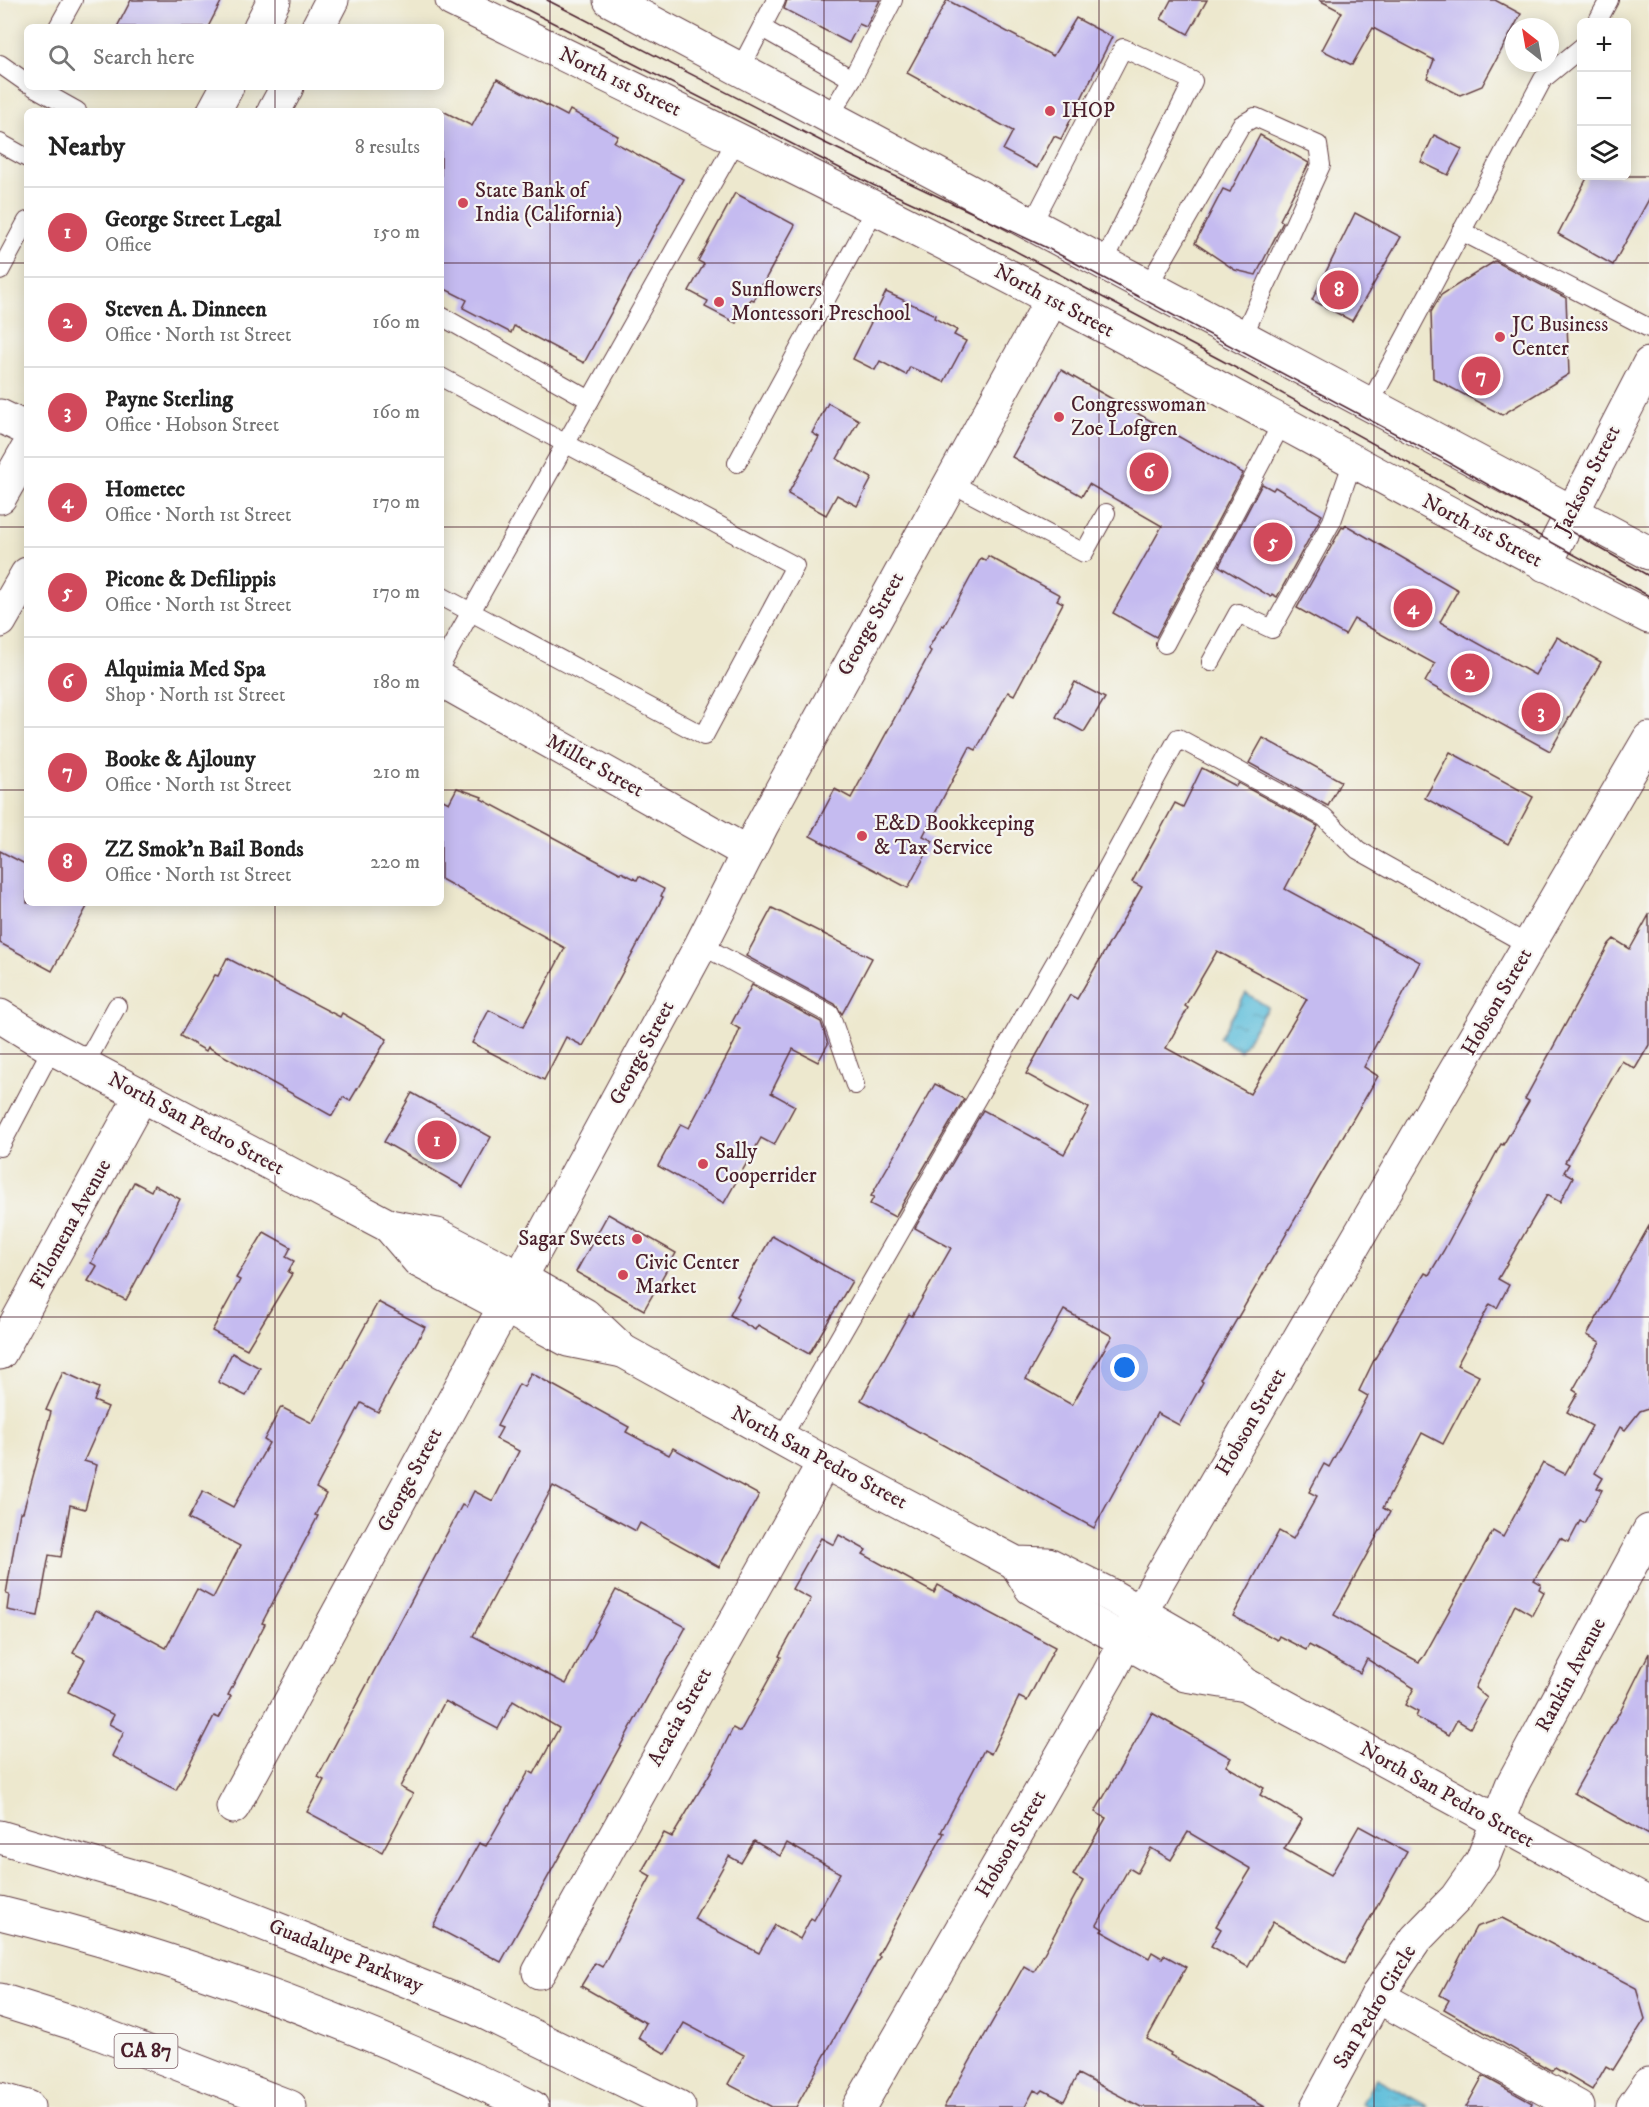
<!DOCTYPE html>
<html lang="en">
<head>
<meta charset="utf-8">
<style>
  :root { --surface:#fff; --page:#f6f6f6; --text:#222; --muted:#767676; --line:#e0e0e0; --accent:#d1495b }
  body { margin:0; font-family:"IM FELL DW Pica",serif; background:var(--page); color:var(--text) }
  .controls { position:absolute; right:18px; top:18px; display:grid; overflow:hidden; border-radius:9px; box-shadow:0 3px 15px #0003 }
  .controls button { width:54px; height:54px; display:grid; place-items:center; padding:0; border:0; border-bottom:2px solid var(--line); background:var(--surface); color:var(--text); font:30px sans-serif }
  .compass { position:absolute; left:1505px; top:18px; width:54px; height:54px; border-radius:50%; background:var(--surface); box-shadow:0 3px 15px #0003; rotate:329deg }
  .you { position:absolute; left:1125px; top:1368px; width:21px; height:21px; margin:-15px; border:4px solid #fff; border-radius:50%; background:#1a73e8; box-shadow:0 0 0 9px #1a73e833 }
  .badge { display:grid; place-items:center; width:39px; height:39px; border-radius:50%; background:var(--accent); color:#fff; font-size:20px; font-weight:700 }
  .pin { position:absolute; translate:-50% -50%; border:3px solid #fff; box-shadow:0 2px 6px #0006 }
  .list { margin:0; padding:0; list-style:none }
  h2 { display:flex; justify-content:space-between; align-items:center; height:78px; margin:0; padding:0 24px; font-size:26px }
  h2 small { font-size:20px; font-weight:400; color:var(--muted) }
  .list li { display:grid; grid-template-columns:39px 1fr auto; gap:18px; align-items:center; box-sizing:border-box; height:90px; padding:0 24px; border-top:2px solid var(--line) }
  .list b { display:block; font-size:22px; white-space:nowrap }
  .list p { margin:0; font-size:20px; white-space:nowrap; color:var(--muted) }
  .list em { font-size:20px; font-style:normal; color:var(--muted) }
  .icon { flex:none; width:33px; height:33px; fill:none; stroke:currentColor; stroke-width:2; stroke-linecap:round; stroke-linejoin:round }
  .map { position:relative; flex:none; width:1649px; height:2107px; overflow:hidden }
  .search { position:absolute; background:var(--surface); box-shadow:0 3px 15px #0003; left:24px; top:24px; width:420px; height:66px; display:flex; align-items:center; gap:15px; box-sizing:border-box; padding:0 21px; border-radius:9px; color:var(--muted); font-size:22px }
  .panel { position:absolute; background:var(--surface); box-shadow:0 3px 15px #0003; left:24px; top:108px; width:420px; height:798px; border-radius:9px }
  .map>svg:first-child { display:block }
</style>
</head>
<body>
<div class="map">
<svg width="1649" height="2107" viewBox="0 0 1649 2107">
  <defs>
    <pattern id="water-ripples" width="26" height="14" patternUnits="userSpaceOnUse" patternTransform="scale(1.5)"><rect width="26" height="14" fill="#5cbdda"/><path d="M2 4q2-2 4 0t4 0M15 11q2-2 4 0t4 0" fill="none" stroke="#4e99b1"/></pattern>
  </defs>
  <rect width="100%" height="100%" fill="#f6f6f2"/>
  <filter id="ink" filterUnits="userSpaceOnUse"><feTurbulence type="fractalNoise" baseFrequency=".0167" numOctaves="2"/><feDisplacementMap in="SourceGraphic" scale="12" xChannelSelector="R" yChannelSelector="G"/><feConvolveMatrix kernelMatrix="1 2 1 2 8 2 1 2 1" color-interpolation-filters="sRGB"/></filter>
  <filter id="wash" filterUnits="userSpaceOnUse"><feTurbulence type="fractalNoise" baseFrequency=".008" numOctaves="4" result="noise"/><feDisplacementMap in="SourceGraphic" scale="24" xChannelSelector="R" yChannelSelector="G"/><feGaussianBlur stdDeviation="1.35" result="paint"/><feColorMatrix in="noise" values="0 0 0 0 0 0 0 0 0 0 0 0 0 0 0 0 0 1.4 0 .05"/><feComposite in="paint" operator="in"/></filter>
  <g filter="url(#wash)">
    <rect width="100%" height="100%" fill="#ede8ce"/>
    <g fill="url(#water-ripples)" stroke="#536e82" stroke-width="1.5">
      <polygon points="1246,993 1268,1007 1240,1051 1219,1038"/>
      <polygon points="1376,2078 1429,2107 1369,2107 1362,2103"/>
    </g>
    <g id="blocks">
      <g fill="#c5bbf0" fill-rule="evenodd">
        <polygon points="131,0 222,0 208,27 117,27"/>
        <polygon points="787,0 880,0 866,27 859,24 849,43 784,9"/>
        <polygon points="947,0 1053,56 1076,18 1112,37 1061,139 1054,136 1037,168 1003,150 1013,131 907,73"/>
        <polygon points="1171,0 1207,0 1188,34 1161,19"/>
        <polygon points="1319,0 1495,0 1521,14 1482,86 1460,95 1427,78 1434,60 1373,28 1352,65 1322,50 1342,12"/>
        <polygon points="497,79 567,116 570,110 618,136 614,142 683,179 584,363 514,326 511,333 463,308 467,300 441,287 441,110 472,126"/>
        <polygon points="1260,135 1309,163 1280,220 1283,222 1256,275 1235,270 1195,243 1223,189 1230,192"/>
        <polygon points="1434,135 1462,149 1448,175 1421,162"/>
        <polygon points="1588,176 1649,176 1649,199 1613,265 1558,234"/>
        <polygon points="735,193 795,225 754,300 751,299 736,323 705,307 708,301 689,291 704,264 698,261"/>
        <polygon points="1355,213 1401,237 1352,321 1312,300"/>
        <polygon points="1495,261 1566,298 1569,374 1502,415 1433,378 1431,312 1441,295"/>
        <polygon points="886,292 935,315 934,318 957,330 954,335 966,341 944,382 910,367 906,375 880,361 875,370 853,359"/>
        <polygon points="1061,370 1243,473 1156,637 1113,613 1162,526 1089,484 1082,496 1012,457"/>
        <polygon points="828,403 859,420 837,459 872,478 857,506 837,495 826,515 788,494 819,437 812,433"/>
        <polygon points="1262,484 1273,490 1275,487 1322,515 1277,597 1272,594 1271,597 1219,566"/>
        <polygon points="1346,525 1458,590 1440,622 1535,675 1557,637 1601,662 1550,751 1425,682 1435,664 1354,619 1345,635 1297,608 1342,527 1344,528"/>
        <polygon points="988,556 1060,595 1057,600 1063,603 1014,695 1008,692 976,750 970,747 923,836 933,841 908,888 810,836 835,789 851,798 931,651 928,649 942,625 944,626 981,558 986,561"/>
        <polygon points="1075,682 1105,698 1084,732 1056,717"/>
        <polygon points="1263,738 1341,781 1328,806 1249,763"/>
        <polygon points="1450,752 1533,797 1508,844 1425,798"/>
        <path d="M1202,768L1236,786L1238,783L1318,826L1285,889L1420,962L1364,1067L1378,1076L1201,1381L1203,1382L1179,1425L1157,1413L1094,1528L861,1400L909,1314L912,1316L951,1248L915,1228L983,1110L1064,1154L1089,1108L1026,1074L1070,995L1077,999L1142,887L1132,882L1175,803L1183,807ZM1217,951L1307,999L1250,1094L1166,1048L1188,1008L1185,1006ZM1064,1310L1112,1336L1072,1405L1026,1379Z"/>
        <polygon points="457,788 482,797 481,799 620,873 621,872 637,880 639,876 664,889 661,896 663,897 583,1046 566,1037 544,1080 472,1043 489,1010 523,1027 565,948 441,879 441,799 449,803"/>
        <polygon points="0,851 27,865 27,903 89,903 52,971 0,943"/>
        <polygon points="772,908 872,958 842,1014 835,1004 746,956"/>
        <polygon points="1649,915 1649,1045 1635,1069 1622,1061 1565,1162 1569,1164 1564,1172 1573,1177 1560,1202 1547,1195 1498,1279 1509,1285 1497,1308 1490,1304 1457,1365 1479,1376 1443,1444 1422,1433 1383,1508 1390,1512 1334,1615 1419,1662 1424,1656 1493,1531 1503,1537 1543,1463 1565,1474 1592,1426 1567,1412 1578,1393 1573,1390 1600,1342 1587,1335 1649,1226 1649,1408 1640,1411 1625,1430 1620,1427 1595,1473 1603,1478 1597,1488 1602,1490 1584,1523 1580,1521 1569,1542 1560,1538 1534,1580 1541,1584 1539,1589 1544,1592 1532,1615 1515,1605 1475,1688 1487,1698 1470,1728 1457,1720 1449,1735 1416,1717 1418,1712 1405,1705 1414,1688 1367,1659 1360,1673 1309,1645 1306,1650 1279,1636 1277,1640 1233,1616 1279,1531 1293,1539 1317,1496 1309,1492 1324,1464 1329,1467 1368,1396 1359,1391 1374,1360 1425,1273 1429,1275 1444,1250 1501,1144 1503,1145 1529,1101 1525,1099 1609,944 1614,939 1630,949"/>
        <polygon points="227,958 340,1017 342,1013 387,1039 350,1101 343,1097 332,1116 208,1047 206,1051 180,1036 215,975 218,976"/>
        <polygon points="752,985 821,1022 828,1044 818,1062 793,1049 771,1093 795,1106 774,1145 761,1138 724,1203 658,1166 681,1124 689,1128 734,1043 740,1029 731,1024"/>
        <polygon points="935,1084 964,1099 895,1217 870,1204 874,1197 871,1196"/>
        <polygon points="412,1093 491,1137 463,1187 384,1142"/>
        <polygon points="134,1182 151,1191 154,1185 180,1199 126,1300 88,1281 97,1266 91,1263"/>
        <polygon points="608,1214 676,1253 644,1310 576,1272"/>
        <polygon points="264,1232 291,1247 286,1257 294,1261 288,1272 292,1274 247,1349 212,1331 240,1280 236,1278"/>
        <polygon points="772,1236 852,1281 809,1354 758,1325 755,1330 730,1315 739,1298 737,1296"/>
        <polygon points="378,1302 425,1327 378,1412 361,1403 316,1488 326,1494 315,1515 318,1516 262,1623 265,1624 228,1695 231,1696 219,1718 214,1716 176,1790 112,1756 124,1732 109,1724 114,1715 68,1692 85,1659 73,1653 96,1610 166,1648 197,1589 213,1598 240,1546 188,1519 203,1491 233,1507 269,1443 264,1440 281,1407 312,1423"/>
        <polygon points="232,1353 260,1368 246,1396 218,1382"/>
        <polygon points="63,1372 99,1388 94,1401 108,1407 84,1461 97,1465 85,1509 70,1505 61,1557 49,1555 38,1616 7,1610 9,1595 6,1594 20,1512 23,1512 51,1412 46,1410"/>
        <polygon points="531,1373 629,1427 626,1432 669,1455 673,1448 759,1495 719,1567 640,1523 636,1531 553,1486 473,1636 566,1684 616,1590 686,1627 501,1962 433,1926 479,1843 486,1846 529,1771 534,1774 559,1728 513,1701 498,1729 445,1701 400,1787 413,1794 382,1852 307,1812 324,1780 318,1777 462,1505 466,1507 474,1491 493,1501 519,1451 496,1439 502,1428 497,1426 519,1384 524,1387"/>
        <path d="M839,1535L866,1550L863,1554L934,1593L938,1585L1055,1647L1027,1701L1019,1697L991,1754L984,1750L941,1832L944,1833L878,1955L880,1956L796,2107H772L728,2084L744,2055L684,2023L666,2054L638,2038L646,2023L581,1986L595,1963L602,1967L651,1876L642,1871L664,1833L672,1837L712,1770L733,1728L740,1732L781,1657L779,1656L811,1599L792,1589L821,1538L834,1545ZM754,1841L780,1856L787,1843L840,1873L814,1920L811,1918L800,1939L775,1925L759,1953L694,1919L729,1856L741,1863Z"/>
        <polygon points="1649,1653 1649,1835 1574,1793 1619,1713"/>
        <polygon points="1152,1713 1231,1758 1226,1766 1264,1788 1260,1795 1302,1819 1284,1849 1331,1875 1359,1826 1407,1852 1345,1963 1273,1922 1248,1967 1211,1946 1221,1929 1216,1926 1251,1869 1188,1832 1171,1860 1151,1848 1137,1873 1129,1868 1097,1925 1103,1929 1101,1931 1149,1958 1152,1952 1162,1958 1164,1955 1186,1967 1147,2039 1171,2053 1170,2055 1265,2107 1141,2107 1078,2074 1064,2101 1043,2090 1040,2093 1034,2090 1025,2107 944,2107 1024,1966 1034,1972 1083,1881 1073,1875 1106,1818 1095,1812"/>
        <polygon points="1502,1918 1636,1988 1645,2019 1613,2070 1606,2066 1592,2090 1555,2068 1552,2071 1444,2009 1449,2000 1440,1995 1476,1927"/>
        <polygon points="1483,2076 1532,2103 1530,2107 1466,2107"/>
      </g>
    </g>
  </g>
  <g filter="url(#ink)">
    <use href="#blocks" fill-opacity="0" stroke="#623d43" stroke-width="1.5"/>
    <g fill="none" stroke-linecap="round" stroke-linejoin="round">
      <defs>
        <g id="lane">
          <polyline points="1597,22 1609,0"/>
          <polyline points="58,27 73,0"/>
          <polyline points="762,28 852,79 893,0"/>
          <polyline points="0,64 27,83"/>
          <polyline points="740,69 776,0"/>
          <polyline points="34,87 77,111"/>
          <polyline points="829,117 852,79"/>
          <polyline points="0,143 27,158"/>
          <polyline points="1032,224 1123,48 1193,81 1104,262"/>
          <polyline points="1461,231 1649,328"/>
          <polyline points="0,271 27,221"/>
          <polyline points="1148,286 1241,125 1255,117 1318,145 1321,165 1243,336"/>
          <polyline points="441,316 590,400"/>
          <polyline points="441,377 795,566 704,736 441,596"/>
          <polyline points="1370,403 1543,79 1582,47"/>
          <polyline points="737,463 875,209"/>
          <polyline points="949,482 1084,553 1106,513"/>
          <polyline points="1165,644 1282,423"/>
          <polyline points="1211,662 1238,613 1272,629 1332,521 1353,461"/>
          <polyline points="441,665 737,139"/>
          <polyline points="701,945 830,1014 855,1085"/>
          <polyline points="85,1064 117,1006"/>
          <polyline points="0,1147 52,1048"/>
          <polyline points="781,1439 1068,940 1178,738 1324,817 1358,850 1530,946"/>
        </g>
        <g id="street">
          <polyline points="0,416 27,429"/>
          <polyline points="441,680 748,853"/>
          <polyline points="0,1353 141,1096"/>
          <polyline points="233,1807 701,945 762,825 1052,299"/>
          <polyline points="539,1972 824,1462"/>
          <polyline points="1377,1996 1578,2107"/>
          <polyline points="859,2107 1108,1675 1155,1586 1649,739"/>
          <polyline points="1317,2107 1377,1996 1416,1939 1456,1898 1482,1861 1512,1785 1649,1531"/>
          <polyline points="1633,2107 1649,2084"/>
        </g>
        <g id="secondary">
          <path d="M452,0C653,98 854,195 1052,299C1252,403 1447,516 1649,617"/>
          <polyline points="610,0 1649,553"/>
          <polyline points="1545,565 1649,364"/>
          <polyline points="0,1016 52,1048 389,1226 437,1235 520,1278 585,1315 623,1351 824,1462 1016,1563 1048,1564 1110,1595 1207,1651 1246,1685 1649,1904"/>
          <polyline points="389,1226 419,1261 568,1340 623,1351"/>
          <polyline points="1016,1563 1031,1588 1185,1675 1246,1685"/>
          <polyline points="0,1837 167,1886 300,1938 473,2007 679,2107"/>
        </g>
        <g id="primary">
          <polyline points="260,27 274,0"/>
          <polyline points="318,27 332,0"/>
          <polyline points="214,111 227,87"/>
          <polyline points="274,111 287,87"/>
          <polyline points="0,497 27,450"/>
          <polyline points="0,621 27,574"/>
        </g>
        <g id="highway">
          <path d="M0,1913C184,1958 362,2025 532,2107"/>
          <polyline points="0,2000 73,2023 290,2107"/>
          <polyline points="0,2099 28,2107"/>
        </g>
      </defs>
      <use href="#lane" stroke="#623d43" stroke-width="20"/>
      <use href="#street" stroke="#623d43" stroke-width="35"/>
      <use href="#secondary" stroke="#623d43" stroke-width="35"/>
      <use href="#primary" stroke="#623d43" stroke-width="35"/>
      <use href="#highway" stroke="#623d43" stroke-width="35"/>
      <use href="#lane" stroke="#fff" stroke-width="18"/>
      <use href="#street" stroke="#fff" stroke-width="33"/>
      <use href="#secondary" stroke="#fff" stroke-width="33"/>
      <use href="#primary" stroke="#fff" stroke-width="33"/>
      <use href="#highway" stroke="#fff" stroke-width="33"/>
      <g stroke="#4a1f2b" stroke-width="1.5">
        <polyline points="508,0 873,185 1008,247 1236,368 1649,596"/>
        <polyline points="547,0 825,143 1049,249 1441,458 1649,576"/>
      </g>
    </g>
  </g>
  <path fill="none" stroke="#4a1f2b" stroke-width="1.5" stroke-opacity="0.55" d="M275,0V27M550,0V2107M824,0V2107M1099,0V2107M1374,0V2107M275,87V111M0,263H27M441,263H1649M0,527H27M441,527H1649M0,790H27M441,790H1649M275,903V2107M0,1054H1649M0,1317H1649M0,1580H1649M0,1844H1649"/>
  <g fill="#d1495b" stroke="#f6f6f2" stroke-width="2">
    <circle cx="1050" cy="111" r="6"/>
    <circle cx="463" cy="203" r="6"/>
    <circle cx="719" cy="302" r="6"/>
    <circle cx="1500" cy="337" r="6"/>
    <circle cx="1059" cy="417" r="6"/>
    <circle cx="862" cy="836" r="6"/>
    <circle cx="703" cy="1164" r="6"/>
    <circle cx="637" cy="1239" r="6"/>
    <circle cx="623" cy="1275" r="6"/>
  </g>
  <g text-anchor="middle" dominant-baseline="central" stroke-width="4.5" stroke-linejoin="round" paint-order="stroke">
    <rect fill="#f6f6f2" stroke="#7e6067" stroke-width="1.5" x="114.5" y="2034" width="63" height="34" rx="4.5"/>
    <g font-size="20" font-weight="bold" fill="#4a1f2b">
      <text x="146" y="2051">CA 87</text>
    </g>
    <g font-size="21" fill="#4a1f2b" stroke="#f6f6f2">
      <text transform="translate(620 82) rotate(26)">North 1st Street</text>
      <text transform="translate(1054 301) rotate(28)">North 1st Street</text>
      <text transform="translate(1588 480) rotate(-63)">Jackson Street</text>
      <text transform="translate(1482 531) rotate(28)">North 1st Street</text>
      <text transform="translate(871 624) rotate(-61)">George Street</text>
      <text transform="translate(595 766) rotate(29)">Miller Street</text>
      <text transform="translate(1497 1002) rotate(-60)">Hobson Street</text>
      <text transform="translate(642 1053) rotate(-62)">George Street</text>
      <text transform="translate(196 1124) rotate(28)">North San Pedro Street</text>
      <text transform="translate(71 1224) rotate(-61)">Filomena Avenue</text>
      <text transform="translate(1251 1422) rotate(-60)">Hobson Street</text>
      <text transform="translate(819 1458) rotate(28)">North San Pedro Street</text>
      <text transform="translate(410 1480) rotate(-62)">George Street</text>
      <text transform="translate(1571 1675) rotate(-62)">Rankin Avenue</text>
      <text transform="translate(680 1717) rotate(-61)">Acacia Street</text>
      <text transform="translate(1447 1795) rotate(29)">North San Pedro Street</text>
      <text transform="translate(1011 1844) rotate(-60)">Hobson Street</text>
      <text transform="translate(346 1956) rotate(22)">Guadalupe Parkway</text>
      <text transform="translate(1375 2007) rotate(-59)">San Pedro Circle</text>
    </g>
    <g font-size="21" fill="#4a1f2b" stroke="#f6f6f2" text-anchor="start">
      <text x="1062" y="111">IHOP</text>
      <text x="475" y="191">State Bank of<tspan x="475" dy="24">India (California)</tspan></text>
      <text x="731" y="290">Sunflowers<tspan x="731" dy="24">Montessori Preschool</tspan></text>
      <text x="1512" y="325">JC Business<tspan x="1512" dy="24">Center</tspan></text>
      <text x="1071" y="405">Congresswoman<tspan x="1071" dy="24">Zoe Lofgren</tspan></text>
      <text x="874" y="824">E&amp;D Bookkeeping<tspan x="874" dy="24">&amp; Tax Service</tspan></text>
      <text x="715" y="1152">Sally<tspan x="715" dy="24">Cooperrider</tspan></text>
      <text x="625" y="1239" text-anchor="end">Sagar Sweets</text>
      <text x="635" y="1263">Civic Center<tspan x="635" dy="24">Market</tspan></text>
    </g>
  </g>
</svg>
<div class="controls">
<button>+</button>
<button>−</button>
<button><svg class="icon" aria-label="layers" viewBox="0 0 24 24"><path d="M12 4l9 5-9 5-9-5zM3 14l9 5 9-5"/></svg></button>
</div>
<svg class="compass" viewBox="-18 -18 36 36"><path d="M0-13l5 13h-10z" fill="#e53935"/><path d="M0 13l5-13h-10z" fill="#767676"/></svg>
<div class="you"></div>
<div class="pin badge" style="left:437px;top:1140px">1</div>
<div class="pin badge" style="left:1470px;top:673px">2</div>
<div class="pin badge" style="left:1541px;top:712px">3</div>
<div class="pin badge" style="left:1413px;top:608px">4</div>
<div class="pin badge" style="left:1273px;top:542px">5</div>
<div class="pin badge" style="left:1149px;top:472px">6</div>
<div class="pin badge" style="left:1481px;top:376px">7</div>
<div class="pin badge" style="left:1339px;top:290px">8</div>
<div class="search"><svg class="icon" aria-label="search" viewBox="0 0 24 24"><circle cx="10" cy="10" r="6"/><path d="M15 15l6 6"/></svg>Search here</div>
<section class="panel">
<h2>Nearby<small>8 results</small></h2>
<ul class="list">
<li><span class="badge">1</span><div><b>George Street Legal</b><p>Office</p></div><em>150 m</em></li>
<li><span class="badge">2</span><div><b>Steven A. Dinneen</b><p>Office · North 1st Street</p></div><em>160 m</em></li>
<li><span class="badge">3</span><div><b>Payne Sterling</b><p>Office · Hobson Street</p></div><em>160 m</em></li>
<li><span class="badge">4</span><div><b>Hometec</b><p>Office · North 1st Street</p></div><em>170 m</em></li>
<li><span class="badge">5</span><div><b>Picone &amp; Defilippis</b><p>Office · North 1st Street</p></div><em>170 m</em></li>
<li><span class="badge">6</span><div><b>Alquimia Med Spa</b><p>Shop · North 1st Street</p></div><em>180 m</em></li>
<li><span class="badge">7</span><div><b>Booke &amp; Ajlouny</b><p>Office · North 1st Street</p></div><em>210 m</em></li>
<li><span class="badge">8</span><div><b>ZZ Smok’n Bail Bonds</b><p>Office · North 1st Street</p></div><em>220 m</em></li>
</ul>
</section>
</div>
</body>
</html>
